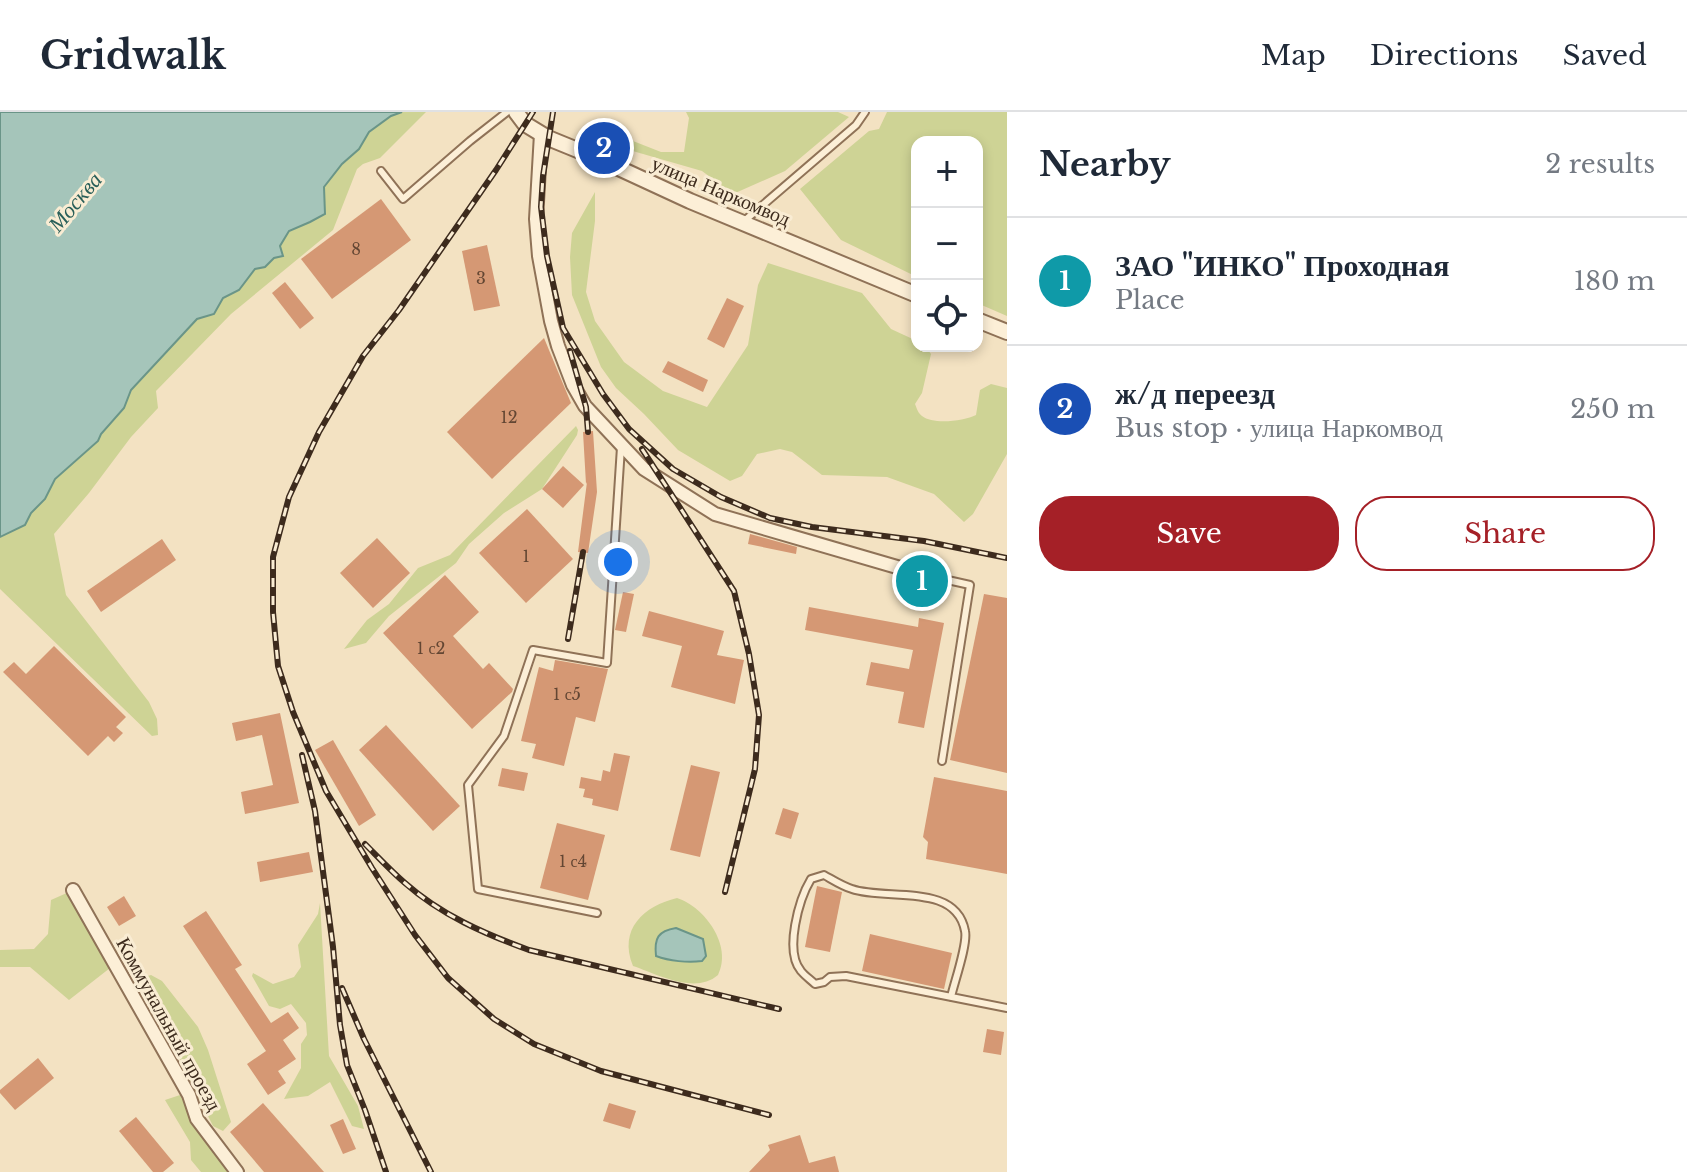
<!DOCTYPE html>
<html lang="en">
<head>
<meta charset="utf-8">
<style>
  :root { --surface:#fff; --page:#f2f2f3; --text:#1f2937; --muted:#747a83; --line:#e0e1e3; --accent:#a52027 }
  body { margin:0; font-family:"Libre Baskerville",serif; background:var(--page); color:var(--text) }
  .controls { position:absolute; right:24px; top:24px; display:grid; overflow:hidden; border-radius:16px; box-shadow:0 4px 12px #0003 }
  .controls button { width:72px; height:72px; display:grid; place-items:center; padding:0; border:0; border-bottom:2px solid var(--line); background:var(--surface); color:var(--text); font:40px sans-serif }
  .you { position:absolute; left:618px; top:450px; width:28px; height:28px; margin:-20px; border:6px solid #fff; border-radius:50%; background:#1a73e8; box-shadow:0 0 0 12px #1a73e833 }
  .badge { display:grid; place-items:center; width:52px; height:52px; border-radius:50%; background:var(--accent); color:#fff; font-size:26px; font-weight:700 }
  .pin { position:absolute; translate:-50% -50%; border:4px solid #fff; box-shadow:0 2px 8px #0006 }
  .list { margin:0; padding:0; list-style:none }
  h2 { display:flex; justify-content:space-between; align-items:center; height:104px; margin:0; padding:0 32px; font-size:34px }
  h2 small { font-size:26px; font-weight:400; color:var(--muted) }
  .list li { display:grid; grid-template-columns:52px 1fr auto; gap:24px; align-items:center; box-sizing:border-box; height:128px; padding:0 32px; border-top:2px solid var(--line) }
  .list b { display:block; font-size:30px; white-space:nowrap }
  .list p { margin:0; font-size:26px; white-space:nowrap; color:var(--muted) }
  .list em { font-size:26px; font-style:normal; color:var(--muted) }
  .actions { display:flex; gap:16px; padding:24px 32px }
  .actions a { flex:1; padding:18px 0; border:2px solid var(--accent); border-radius:32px; text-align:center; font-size:28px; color:var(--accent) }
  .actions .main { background:var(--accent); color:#fff }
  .icon { flex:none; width:44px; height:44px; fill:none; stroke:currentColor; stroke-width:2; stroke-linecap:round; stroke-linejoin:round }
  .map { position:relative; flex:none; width:1007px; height:1060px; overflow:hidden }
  header { display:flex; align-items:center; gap:48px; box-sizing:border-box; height:112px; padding:0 40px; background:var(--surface); border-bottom:2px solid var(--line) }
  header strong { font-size:38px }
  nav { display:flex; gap:44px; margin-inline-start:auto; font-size:28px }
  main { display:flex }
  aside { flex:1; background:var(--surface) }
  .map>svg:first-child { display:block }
</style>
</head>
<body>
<header>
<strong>Gridwalk</strong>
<nav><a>Map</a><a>Directions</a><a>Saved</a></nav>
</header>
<main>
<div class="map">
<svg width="1007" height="1060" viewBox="0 0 1007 1060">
  <rect width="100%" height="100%" fill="#f3e2c2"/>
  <g fill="#ced395">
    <polygon points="402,0 426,0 380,46 363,52 357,57 333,118 231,202 156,279 158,296 131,325 89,381 54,422 66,483 149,590 157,607 158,623 152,624 0,477 0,425 25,413 31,401 45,387 55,367 98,329 101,322 124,296 131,278 197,207 214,202 223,186 239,178 255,157 265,155 273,145 289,119 310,110 324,91 324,75 342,52 359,37 369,20 391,4"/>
    <polygon points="686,0 838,0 849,5 785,59 733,82 702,59 598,29 597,24 605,18 661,40 684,40 689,6"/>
    <polygon points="887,0 1007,0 1007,204 977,191 977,30 917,30 917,165 841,128 800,77 869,19 879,17"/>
    <path d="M595,80V109L586,180L595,209L624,250L663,279L707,295L748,233L758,173L768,151L862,181L891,217L917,229V234H925L931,242L922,281L915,292C917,297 918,301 922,304C933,313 964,309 976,303L980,278L991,272L1007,276V342L973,402L964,410L934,382L887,365L822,363L792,340L780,337L757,342L742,364L730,369L678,338L644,302L616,276L601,255L572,183L570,145L572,121Z"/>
    <polygon points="576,314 578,318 577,323 542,377 504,401 469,432 456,451 389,504 366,531 344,537 367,508 389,492 418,456 450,443"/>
    <polygon points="69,780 110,856 69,888 30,855 0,855 0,838 34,837 48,822 51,788"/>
    <path d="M677,786C705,795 733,834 718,863C695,883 657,862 633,854C618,817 644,794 677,786Z"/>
    <polygon points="320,791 329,944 358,994 364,1017 352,1014 330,970 308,984 284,987 301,956 301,932 307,923 306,911 291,892 280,897 269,894 252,864 253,861 273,872 294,865 301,855 298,833 318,802"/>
    <polygon points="151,863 162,869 198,915 208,938 231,1010 223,1019 213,1014 178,944 141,880 140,870 144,865"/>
    <polygon points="180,983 200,1022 229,1060 201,1060 191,1048 190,1030 165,988"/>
  </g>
  <g fill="#a5c5ba" stroke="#6a9588" stroke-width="2">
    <polygon points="0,0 402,0 391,4 369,20 359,37 342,52 324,75 325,102 310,110 289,119 280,134 283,144 274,146 265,155 255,157 239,178 223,186 214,202 197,207 131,278 124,296 101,322 98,329 55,367 45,387 31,401 25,413 0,425"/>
    <path d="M676,816L703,827L706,844L702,849C688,851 669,849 656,844C654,826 658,819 676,816Z"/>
  </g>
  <g fill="#d59874">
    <polygon points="381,87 411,128 332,187 301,147"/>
    <polygon points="487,133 500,194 474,199 462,139"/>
    <polygon points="285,170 314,206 300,217 272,181"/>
    <polygon points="727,186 744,194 724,236 707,227"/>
    <polygon points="544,226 571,291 492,367 447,320"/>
    <polygon points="668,249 708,268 703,280 662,260"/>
    <polygon points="593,319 597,380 588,441 578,440 587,370 586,372 583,320"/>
    <polygon points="563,354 584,373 563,396 542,377"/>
    <polygon points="527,397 573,447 526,491 479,441"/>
    <polygon points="750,422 797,435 796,442 748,432"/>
    <polygon points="377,426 410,461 373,496 340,461"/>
    <polygon points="162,427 176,448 101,500 87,479"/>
    <polygon points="445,463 479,500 453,524 483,557 489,551 513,577 512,580 472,617 383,521"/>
    <polygon points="623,480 634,482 626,520 615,518"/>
    <polygon points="984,482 1007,486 1007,661 950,648"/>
    <polygon points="809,495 918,515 919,506 944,511 924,616 898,611 904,580 866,573 871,550 909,557 913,538 805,518"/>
    <polygon points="649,499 724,519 717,543 744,548 735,592 671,575 682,534 642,524"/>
    <polygon points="54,534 126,605 116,615 123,621 114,630 108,624 88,644 3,560 14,550 26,562"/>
    <polygon points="555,548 608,557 595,610 576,605 564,654 532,646 536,632 521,629 539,555 553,559"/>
    <polygon points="280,601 299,691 245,702 241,680 273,673 262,623 236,629 232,611"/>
    <polygon points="386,613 460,694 433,719 359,638"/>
    <polygon points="333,628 376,703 359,714 315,638"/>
    <polygon points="614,641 630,644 618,699 592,693 593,687 583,685 585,677 579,676 581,665 601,669 603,658 610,660"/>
    <polygon points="691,653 720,660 700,745 670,738"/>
    <polygon points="502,656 528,661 524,679 498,674"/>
    <polygon points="934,665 1007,679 1007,762 926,747 928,730 923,725"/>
    <polygon points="783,696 799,701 791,727 775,722"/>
    <polygon points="557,711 605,723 588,788 540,776"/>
    <polygon points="309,740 313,760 260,770 257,750"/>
    <polygon points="817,774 842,780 830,840 805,835"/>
    <polygon points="124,784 136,804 119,814 107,795"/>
    <polygon points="206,799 242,853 235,857 271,911 288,900 299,916 283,928 296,947 278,959 286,971 268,983 247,952 266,939 183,814"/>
    <polygon points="870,822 952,841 944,877 862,859"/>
    <polygon points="987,917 1004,920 1001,943 983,940"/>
    <polygon points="38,946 54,966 15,998 0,981 0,978"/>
    <polygon points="263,991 324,1060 264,1060 230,1020"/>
    <polygon points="609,991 636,999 630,1017 603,1009"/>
    <polygon points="136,1005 174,1051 163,1060 153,1060 119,1019"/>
    <polygon points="343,1007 356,1037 343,1042 330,1013"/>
    <polygon points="800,1023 809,1051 835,1044 839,1060 749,1060 770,1038 768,1033"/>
  </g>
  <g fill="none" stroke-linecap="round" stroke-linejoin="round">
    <defs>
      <g id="service">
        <polyline points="381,59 403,87 470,29 507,0"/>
        <polyline points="743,110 856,13 865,0"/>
        <polyline points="921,462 970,473 942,649"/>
        <polyline points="597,801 478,777 468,673 504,624 533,538 607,551 621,335"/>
        <path d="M951,885C954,871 968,832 965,819C956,770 886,789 852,777C842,774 833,768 824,763L811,767C799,787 784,839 801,859C805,864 811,868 815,872L824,870L830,865L846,864L1007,896"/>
      </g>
      <g id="minor">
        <polyline points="541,22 536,107 539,144 551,209 558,234 573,273 585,294 644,357 715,402 921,462"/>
        <polyline points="73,778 189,983 197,1007 237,1060"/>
      </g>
      <g id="tertiary">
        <polyline points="516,0 525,12 548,26 597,46 690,89 917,183"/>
        <polyline points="977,208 1007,220"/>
      </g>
    </defs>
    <use href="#service" stroke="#8f7257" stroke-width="10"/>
    <use href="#minor" stroke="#8f7257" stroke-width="16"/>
    <use href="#tertiary" stroke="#8f7257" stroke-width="18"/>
    <use href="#service" stroke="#fcefd7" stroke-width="6"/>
    <use href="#minor" stroke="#fcefd7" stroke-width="12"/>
    <use href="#tertiary" stroke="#fcefd7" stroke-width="14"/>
    <defs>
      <g id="rail">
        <polyline points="533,0 496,58 399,198 363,244 319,320 289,385 273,445 273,500 278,554 293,600 326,679 372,756 415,823 448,866 494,907 534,932 601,959 769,1003"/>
        <polyline points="553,0 543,64 541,95 547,144 563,216 603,282 629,317 673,357 721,385 770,406 812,415 924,429 1007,446"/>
        <polyline points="570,239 586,295 588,320"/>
        <polyline points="642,337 734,479 749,542 759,603 755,657 725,780"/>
        <polyline points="568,527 583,440"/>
        <polyline points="302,643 315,699 333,835 340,913 347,953 365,998 386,1060"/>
        <path d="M365,732C378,745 391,759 405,771C441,803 485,822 529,838L779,897"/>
        <polyline points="342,876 364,927 431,1060"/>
      </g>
    </defs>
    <use href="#rail" stroke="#3d2b1d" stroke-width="6"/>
    <use href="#rail" stroke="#f9ecd3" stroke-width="3" stroke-dasharray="9" stroke-linecap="butt"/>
  </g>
  <g text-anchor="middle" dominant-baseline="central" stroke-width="6" stroke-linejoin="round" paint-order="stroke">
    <g font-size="16" fill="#634633">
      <text x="356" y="137">8</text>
      <text x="481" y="166">3</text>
      <text x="509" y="305">12</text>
      <text x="526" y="444">1</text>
      <text x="431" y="536">1 с2</text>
      <text x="567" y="582">1 с5</text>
      <text x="573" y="749">1 с4</text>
    </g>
    <g font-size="20" fill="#3d2b1d" stroke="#f9ecd3">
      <text transform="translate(721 79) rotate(23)">улица Наркомвод</text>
      <text transform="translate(169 912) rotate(61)">Коммунальный проезд</text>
    </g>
    <g font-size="22" font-style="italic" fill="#2a5f59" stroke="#f9ecd3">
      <text transform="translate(75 90) rotate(-50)">Москва</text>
    </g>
  </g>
</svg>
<div class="controls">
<button>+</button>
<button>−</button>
<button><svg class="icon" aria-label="locate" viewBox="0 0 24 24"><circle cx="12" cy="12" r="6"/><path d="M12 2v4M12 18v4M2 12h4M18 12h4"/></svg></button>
</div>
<div class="you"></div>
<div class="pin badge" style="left:922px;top:469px;background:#0f9aa8">1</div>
<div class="pin badge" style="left:604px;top:36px;background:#1a4fb4">2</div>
</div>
<aside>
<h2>Nearby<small>2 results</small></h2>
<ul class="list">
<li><span class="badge" style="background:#0f9aa8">1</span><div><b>ЗАО &quot;ИНКО&quot; Проходная</b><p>Place</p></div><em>180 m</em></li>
<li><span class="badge" style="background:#1a4fb4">2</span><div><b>ж/д переезд</b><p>Bus stop · улица Наркомвод</p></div><em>250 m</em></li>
</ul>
<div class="actions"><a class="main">Save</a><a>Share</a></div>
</aside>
</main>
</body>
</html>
